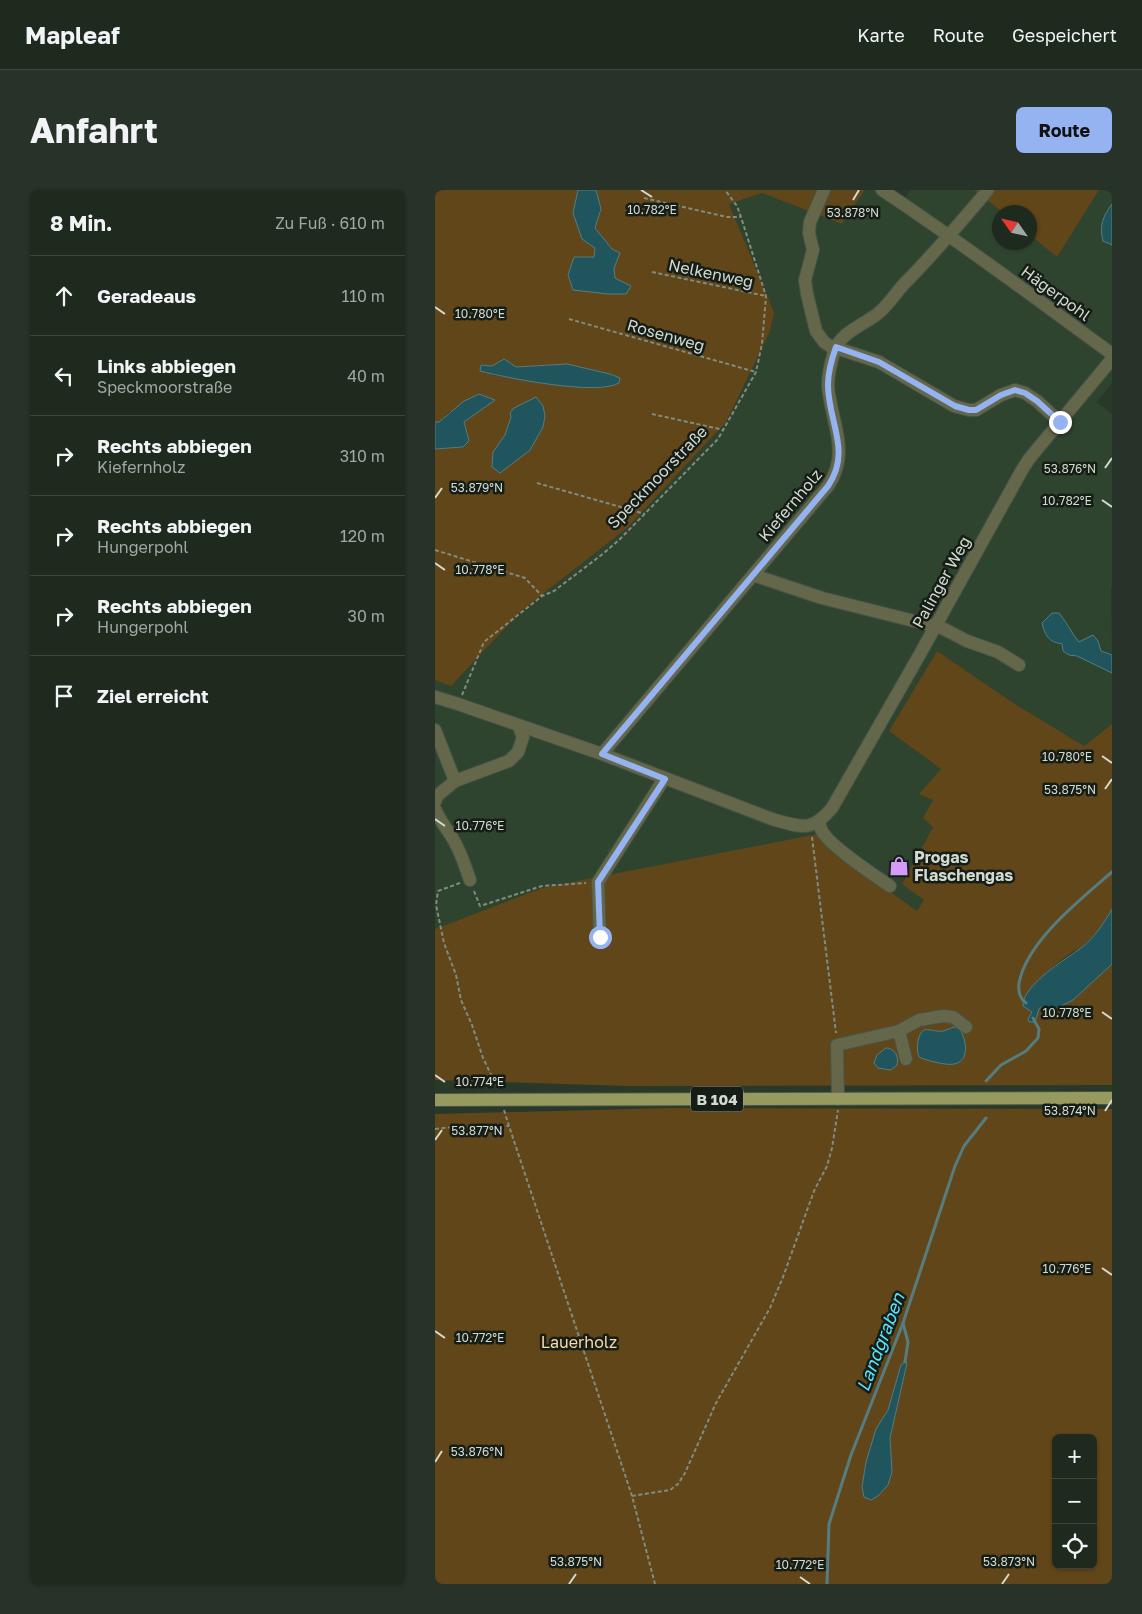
<!DOCTYPE html>
<html lang="de">
<head>
<meta charset="utf-8">
<style>
  :root { --surface:#1f2a1f; --page:#273228; --text:#f1f3f6; --muted:#a1a7a4; --line:#3c463d; --accent:#95b2f1 }
  body { margin:0; font-family:"Golos Text",sans-serif; background:var(--page); color:var(--text) }
  .controls { position:absolute; right:15px; bottom:15px; display:grid; overflow:hidden; border-radius:8px; box-shadow:0 1px 4px #0004 }
  .controls button { width:45px; height:45px; display:grid; place-items:center; padding:0; border:0; border-bottom:1px solid var(--line); background:var(--surface); color:var(--text); font:25px sans-serif }
  .compass { position:absolute; left:557px; top:15px; width:45px; height:45px; border-radius:50%; background:var(--surface); box-shadow:0 1px 4px #0004; rotate:304deg }
  .stop { position:absolute; width:15px; height:15px; margin:-11px; border:4px solid #95b2f1; border-radius:50%; background:#fff }
  .stop.end { background:#95b2f1; border-color:#fff; box-shadow:0 1px 5px #0008 }
  .list { margin:0; padding:0; list-style:none }
  h2 { display:flex; justify-content:space-between; align-items:center; height:65px; margin:0; padding:0 20px; font-size:21px }
  h2 small { font-size:16px; font-weight:400; color:var(--muted) }
  .list li { display:grid; grid-template-columns:32px 1fr auto; gap:15px; align-items:center; box-sizing:border-box; height:80px; padding:0 20px; border-top:1px solid var(--line) }
  .list b { display:block; font-size:19px; white-space:nowrap }
  .list p { margin:0; font-size:16px; white-space:nowrap; color:var(--muted) }
  .list em { font-size:16px; font-style:normal; color:var(--muted) }
  .icon { flex:none; width:28px; height:28px; fill:none; stroke:currentColor; stroke-width:2; stroke-linecap:round; stroke-linejoin:round }
  .map { position:relative; flex:none; width:677px; height:1394px; overflow:hidden; border-radius:8px }
  header { display:flex; align-items:center; gap:30px; box-sizing:border-box; height:70px; padding:0 25px; background:var(--surface); border-bottom:1px solid var(--line) }
  header strong { font-size:24px }
  nav { display:flex; gap:28px; margin-inline-start:auto; font-size:18px }
  .intro { display:flex; align-items:center; justify-content:space-between; box-sizing:border-box; height:120px; padding:0 30px }
  h1 { margin:0; font-size:35px }
  .button { padding:12px 22px; border-radius:8px; background:var(--accent); color:#111; font-size:18px; font-weight:700 }
  main { display:flex; gap:30px; padding:0 30px }
  aside { flex:1; background:var(--surface); border-radius:8px; box-shadow:0 1px 4px #0004 }
  .map>svg:first-child { display:block }
</style>
</head>
<body>
<header>
<strong>Mapleaf</strong>
<nav><a>Karte</a><a>Route</a><a>Gespeichert</a></nav>
</header>
<div class="intro"><h1>Anfahrt</h1><a class="button">Route</a></div>
<main>
<aside>
<h2>8 Min.<small>Zu Fuß · 610 m</small></h2>
<ul class="list">
<li><svg class="icon" aria-label="ahead" viewBox="0 0 24 24"><path d="M12 20V5M6 11l6-6 6 6"/></svg><div><b>Geradeaus</b></div><em>110 m</em></li>
<li><svg class="icon" aria-label="left" viewBox="0 0 24 24"><path d="M17 20v-9H6M10 6l-5 5 5 5"/></svg><div><b>Links abbiegen</b><p>Speckmoorstraße</p></div><em>40 m</em></li>
<li><svg class="icon" aria-label="right" viewBox="0 0 24 24"><path d="M7 20v-9h11M14 6l5 5-5 5"/></svg><div><b>Rechts abbiegen</b><p>Kiefernholz</p></div><em>310 m</em></li>
<li><svg class="icon" aria-label="right" viewBox="0 0 24 24"><path d="M7 20v-9h11M14 6l5 5-5 5"/></svg><div><b>Rechts abbiegen</b><p>Hungerpohl</p></div><em>120 m</em></li>
<li><svg class="icon" aria-label="right" viewBox="0 0 24 24"><path d="M7 20v-9h11M14 6l5 5-5 5"/></svg><div><b>Rechts abbiegen</b><p>Hungerpohl</p></div><em>30 m</em></li>
<li><svg class="icon" aria-label="arrive" viewBox="0 0 24 24"><path d="M6 21V4h12l-3 4 3 4H6"/></svg><div><b>Ziel erreicht</b></div></li>
</ul>
</aside>
<div class="map">
<svg width="677" height="1394" viewBox="0 0 677 1394">
  <rect width="100%" height="100%" fill="#293829"/>
  <polygon fill="#2f442f" points="430,0 442,0 467,13 475,0 539,0 567,22 564,22 564,52 594,52 595,45 622,66 664,0 677,0 677,14 673,19 668,51 677,55 677,193 662,212 677,224 677,396 676,398 677,465 666,461 663,451 644,452 634,439 630,429 619,453 627,454 634,465 642,466 677,483 677,534 649,556 580,514 502,461 454,541 506,579 485,604 498,610 498,637 467,693 490,710 482,721 398,660 107,698 0,739 0,490 16,495 85,422 192,338 339,122 294,14 327,3 407,34"/>
  <g fill="#614619" fill-rule="evenodd">
    <path d="M0,0H143L147,49L160,58L159,67H140L133,85L138,100L180,88L177,59L160,38L166,19L161,0H430L407,34L327,3L294,14L339,122L335,141L291,232L192,338L85,422L16,496L0,490V259L29,257L34,251L29,232L59,210L14,222L4,232H0ZM132,174L175,184L71,187L58,185L46,175L81,177ZM101,207L108,216L110,226L108,237L95,260L65,283L58,262L70,245L76,227Z"/>
    <polygon points="539,0 664,0 622,67 595,45 594,22 567,22"/>
    <path d="M502,461L580,514L649,556L677,534V719C668,734 662,743 649,755C645,759 640,760 636,763C623,772 587,800 588,816L602,825L604,819L607,817L620,819L638,810L677,774V895L193,896L0,890V739L107,698L383,644L398,660L482,721L489,710L467,694L498,637L488,628L498,610L484,604L506,579L454,541Z"/>
    <path d="M234,918L677,919V1394H0V924ZM470,1172L472,1174L455,1248L457,1282L453,1295L427,1297L431,1272L441,1239L453,1220L466,1175ZM621,1248H658V1375H621Z"/>
  </g>
  <g fill="#20555e" stroke="#557d80">
    <polygon points="143,0 161,0 166,19 160,38 177,59 185,63 179,78 180,88 196,96 191,104 173,104 138,100 133,85 139,67 159,67 160,58 147,49 138,23"/>
    <path d="M677,14V55L668,51C664,36 668,26 677,14Z"/>
    <path d="M69,169L81,177L132,174L175,184L185,188L184,193C162,206 72,188 45,181L46,175L57,176Z"/>
    <polygon points="44,204 60,210 29,232 34,251 28,257 0,259 0,232 4,232 29,211"/>
    <polygon points="101,207 108,216 110,226 108,237 95,260 65,283 57,277 58,262 70,245 76,227 75,223 79,218"/>
    <path d="M617,423H624C632,432 636,443 644,452L658,445L663,451L666,461L677,465V483L642,466L634,465L628,461L627,454C614,452 610,446 607,433Z"/>
    <path d="M677,719V774L638,810L620,819L607,817L604,819L600,832H594L593,829L597,822L588,816C587,795 631,769 646,758C659,748 669,733 677,719Z"/>
    <path d="M519,837L524,838C531,848 536,871 519,874C512,876 490,870 484,867C482,861 482,857 483,851C487,832 496,843 508,841C512,840 516,838 519,837Z"/>
    <path d="M451,858C460,858 464,867 462,875L456,880L443,878L439,873L442,865Z"/>
    <polygon points="470,1172 472,1173 455,1248 457,1282 453,1295 443,1306 436,1310 429,1307 427,1297 431,1272 441,1239 453,1220 466,1175"/>
  </g>
  <g fill="none" stroke-linecap="round" stroke-linejoin="round">
    <g stroke="#557d80" stroke-width="3">
      <path d="M591,813C584,808 583,801 584,793C592,751 645,710 677,682"/>
      <polyline points="551,891 566,875 591,861 603,848 604,839 598,828"/>
      <polyline points="468,1133 473,1152 470,1172"/>
      <polyline points="392,1394 394,1334 416,1265 468,1133 520,976 529,956 551,928"/>
    </g>
    <defs>
      <g id="minor">
        <polyline points="389,0 375,32 374,43 378,60 370,90 372,104 381,141 389,152 395,156 444,172 519,216 534,220 541,220 566,205 580,200 590,203 602,211 625,232"/>
        <path d="M447,0C526,52 601,109 677,164"/>
        <polyline points="318,385 387,408 507,438 532,451 563,462 584,475"/>
        <path d="M0,507L23,514L167,564L337,629C366,637 376,643 397,618L485,464L587,280L594,269L677,169"/>
        <polyline points="0,540 20,591 2,606 0,612"/>
        <path d="M167,564L393,296C416,262 396,232 393,196C393,186 396,172 399,162C405,143 426,136 441,125C452,117 460,104 469,94C499,64 526,32 553,0"/>
        <polyline points="20,591 74,571 83,562 88,547 83,535"/>
        <path d="M0,619C5,631 12,639 18,649C26,662 30,676 35,690"/>
        <path d="M384,631C385,634 385,636 386,639C391,653 440,686 455,696"/>
        <polyline points="165,747 163,692 229,589"/>
        <polyline points="464,841 484,830 508,826 518,827 531,837"/>
        <polyline points="403,909 402,855 464,841 471,869"/>
      </g>
      <polyline id="major" points="0,910 677,908"/>
    </defs>
    <use href="#minor" stroke="#475547" stroke-width="14"/>
    <use href="#major" stroke="#475547" stroke-width="14"/>
    <g stroke="#808c80" stroke-width="2" stroke-dasharray="4 2.5" stroke-linecap="butt">
      <polyline points="209,8 292,27 306,27"/>
      <polyline points="217,82 331,106"/>
      <polyline points="134,129 321,182"/>
      <polyline points="217,224 289,240"/>
      <polyline points="102,293 210,324"/>
      <polyline points="0,360 90,388 107,406"/>
      <polyline points="27,505 49,452 107,406 119,401 169,363 185,349 283,249 321,182 327,154 331,106 306,27 302,16 290,0"/>
      <polyline points="377,647 401,843"/>
      <polyline points="25,693 3,701 1,715 9,753 21,785 26,810 37,835 48,868 63,899"/>
      <polyline points="39,701 45,716 107,696 151,693"/>
      <polyline points="69,920 74,936 197,1306 220,1394"/>
      <polyline points="0,939 17,937 74,936"/>
      <polyline points="197,1306 235,1300 243,1294 250,1283 281,1213 335,1118 348,1087 379,1001 392,976 397,958 403,920"/>
    </g>
    <use href="#minor" stroke="#65674b" stroke-width="12"/>
    <use href="#major" stroke="#969a5f" stroke-width="12"/>
  </g>
  <g fill="none" stroke-linecap="round" stroke-linejoin="round">
    <path stroke="#95b2f1" stroke-width="6" d="M165,747L163,692L230,589L167,564L393,296C417,261 393,232 393,195C393,183 397,168 401,157L444,172L520,216L534,220H541L566,205L580,200L590,203L602,211L625,232"/>
  </g>
  <path fill="none" stroke="#d2dbd1" stroke-width="2" d="M206,0L217,7M418,10L424,0M0,117L10,124M670,278L677,268M0,308L7,298M667,310L677,317M0,373L10,380M667,566L677,573M670,599L677,589M0,629L10,636M667,822L677,829M0,885L10,892M670,921L677,910M0,950L7,940M667,1078L677,1085M0,1141L10,1148M0,1272L7,1261M365,1387L375,1394M134,1394L141,1384M567,1394L574,1384"/>
  <defs>
    <symbol id="shop-bare" viewBox="-9 -9 18 18"><path d="M-5-2.5h2.3a2.7 3.5 0 0 1 5.4 0H5L5.5 6h-11ZM-1.5-2.5h3a1.5 2.3 0 0 0-3 0Z" fill="#d59bfb" stroke="#161d16" stroke-width="2.5" paint-order="stroke"/></symbol>
  </defs>
  <g fill-rule="evenodd">
    <use href="#shop-bare" x="450" y="662" width="28" height="28"/>
  </g>
  <g text-anchor="middle" dominant-baseline="central" stroke-width="5" stroke-linejoin="round" paint-order="stroke">
    <rect fill="#161d16" stroke="#9aa299" stroke-width="1" x="256" y="896.5" width="52" height="25" rx="4"/>
    <g font-size="15" font-weight="bold" fill="#d2dbd1">
      <text x="282" y="909">B 104</text>
    </g>
    <g font-size="16" fill="#d2dbd1" stroke="#161d16">
      <text transform="translate(276 83) rotate(12)">Nelkenweg</text>
      <text transform="translate(621 103) rotate(36)">Hägerpohl</text>
      <text transform="translate(231 145) rotate(16)">Rosenweg</text>
      <text transform="translate(222 287) rotate(-46)">Speckmoorstraße</text>
      <text transform="translate(355 315) rotate(-50)">Kiefernholz</text>
      <text transform="translate(506 392) rotate(-61)">Palinger Weg</text>
    </g>
    <g font-size="16" font-weight="bold" fill="#d2dbd1" stroke="#161d16" text-anchor="start">
      <text x="479" y="667">Progas<tspan x="479" dy="18">Flaschengas</tspan></text>
    </g>
    <g font-size="16" fill="#f9d9a6" stroke="#161d16">
      <text x="144" y="1152">Lauerholz</text>
    </g>
    <g font-size="18" font-style="italic" fill="#55e4fe" stroke="#161d16">
      <text transform="translate(445 1152) rotate(-69)">Landgraben</text>
    </g>
  </g>
  <g font-size="12" text-anchor="middle" fill="#d2dbd1" stroke="#161d16" stroke-width="5" stroke-linejoin="round" paint-order="stroke">
    <text x="217" y="24">10.782°E</text>
    <text x="418" y="27">53.878°N</text>
    <text x="45" y="128">10.780°E</text>
    <text x="635" y="283">53.876°N</text>
    <text x="42" y="302">53.879°N</text>
    <text x="632" y="315">10.782°E</text>
    <text x="45" y="384">10.778°E</text>
    <text x="632" y="571">10.780°E</text>
    <text x="635" y="604">53.875°N</text>
    <text x="45" y="640">10.776°E</text>
    <text x="632" y="827">10.778°E</text>
    <text x="45" y="896">10.774°E</text>
    <text x="635" y="925">53.874°N</text>
    <text x="42" y="945">53.877°N</text>
    <text x="632" y="1083">10.776°E</text>
    <text x="45" y="1152">10.772°E</text>
    <text x="42" y="1266">53.876°N</text>
    <text x="141" y="1376">53.875°N</text>
    <text x="574" y="1376">53.873°N</text>
    <text x="365" y="1379">10.772°E</text>
  </g>
</svg>
<div class="controls">
<button>+</button>
<button>−</button>
<button><svg class="icon" aria-label="locate" viewBox="0 0 24 24"><circle cx="12" cy="12" r="6"/><path d="M12 2v4M12 18v4M2 12h4M18 12h4"/></svg></button>
</div>
<svg class="compass" viewBox="-18 -18 36 36"><path d="M0-13l5 13h-10z" fill="#e53935"/><path d="M0 13l5-13h-10z" fill="#a1a7a4"/></svg>
<div class="stop" style="left:165px;top:747px"></div>
<div class="stop end" style="left:625px;top:232px"></div>
</div>
</main>
</body>
</html>
